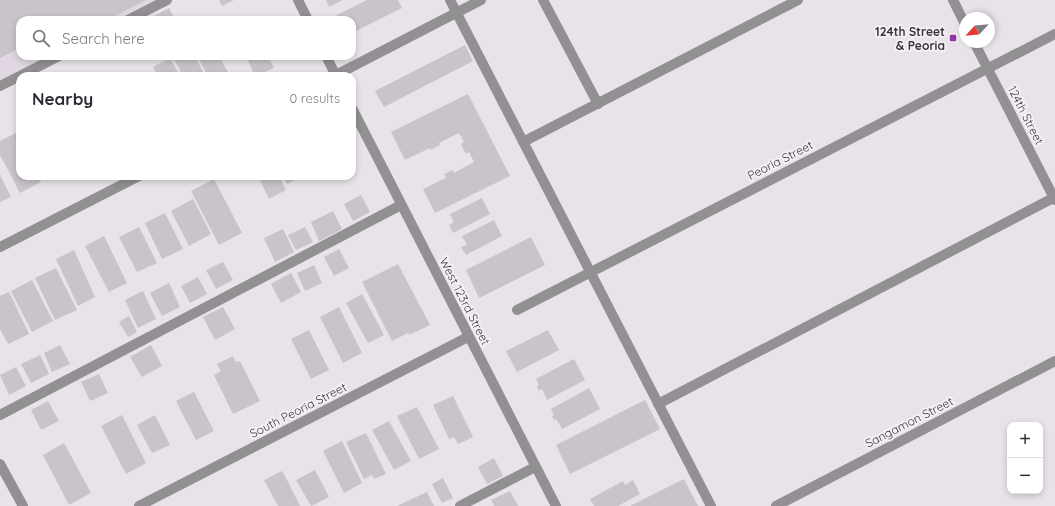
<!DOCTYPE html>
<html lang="en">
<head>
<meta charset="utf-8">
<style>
  :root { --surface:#fff; --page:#f7f7f7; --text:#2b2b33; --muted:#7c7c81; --line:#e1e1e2 }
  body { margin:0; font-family:Quicksand,sans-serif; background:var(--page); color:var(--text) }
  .controls { position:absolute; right:12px; bottom:12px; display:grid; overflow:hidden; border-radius:8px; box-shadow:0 2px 6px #0003 }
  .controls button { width:36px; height:36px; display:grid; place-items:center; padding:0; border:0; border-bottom:1px solid var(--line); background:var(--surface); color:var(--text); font:20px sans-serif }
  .compass { position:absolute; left:959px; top:12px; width:36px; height:36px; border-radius:50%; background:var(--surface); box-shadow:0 2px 6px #0003; rotate:244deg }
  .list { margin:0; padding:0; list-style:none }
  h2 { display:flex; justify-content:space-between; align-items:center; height:52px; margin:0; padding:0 16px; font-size:17px }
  h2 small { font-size:13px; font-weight:400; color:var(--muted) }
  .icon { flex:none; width:22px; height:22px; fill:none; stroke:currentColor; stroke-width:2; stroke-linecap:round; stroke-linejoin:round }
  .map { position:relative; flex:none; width:1055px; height:506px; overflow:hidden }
  .search { position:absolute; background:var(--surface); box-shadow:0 2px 6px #0003; left:16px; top:16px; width:340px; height:44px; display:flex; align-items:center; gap:10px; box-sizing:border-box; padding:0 14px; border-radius:12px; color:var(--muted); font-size:15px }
  .panel { position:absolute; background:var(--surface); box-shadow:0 2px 6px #0003; left:16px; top:72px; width:340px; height:108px; border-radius:12px }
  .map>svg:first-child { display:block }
</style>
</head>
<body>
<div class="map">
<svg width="1055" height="506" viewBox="0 0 1055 506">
  <rect width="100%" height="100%" fill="#e7e3e8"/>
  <polygon fill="#e0d7e2" points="0,0 161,0 122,20 20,20 20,56 53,56 0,84"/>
  <g fill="#c8c4c9">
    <polygon points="0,0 146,0 107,20 20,20 20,48 0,58"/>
    <polygon points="219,0 234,0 222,6"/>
    <polygon points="326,0 343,0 329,7"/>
    <polygon points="367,0 398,0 402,8 352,33 352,20 337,20 335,16"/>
    <polygon points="169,8 175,20 154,20 152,17"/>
    <polygon points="465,45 473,61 384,107 375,91"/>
    <polygon points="174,56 195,56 205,76 183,76 173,57"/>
    <polygon points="197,56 219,56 230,76 208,76"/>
    <polygon points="246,56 268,56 274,68 255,76"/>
    <polygon points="170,58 180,76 158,76 153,67"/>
    <polygon points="468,94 510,176 435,213 423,189 446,178 444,174 453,170 454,173 474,162 469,152 466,154 461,144 464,142 459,133 439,143 440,145 431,150 430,148 405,160 391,132"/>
    <polygon points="16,133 20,141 20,176 38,176 41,182 20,193 0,155 0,141"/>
    <polygon points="0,175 11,197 0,202"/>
    <polygon points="258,176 279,176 286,190 269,199"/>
    <polygon points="282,176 302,176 287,184"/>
    <polygon points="214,179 242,233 219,245 191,191"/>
    <polygon points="361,195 370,212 353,221 344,204"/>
    <polygon points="482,198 490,214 453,233 449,225 454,222 450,214"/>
    <polygon points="193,199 211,234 189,246 171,211"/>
    <polygon points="333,211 342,229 319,241 311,222"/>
    <polygon points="165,213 183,249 162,259 145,223"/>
    <polygon points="494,220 502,236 466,255 461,247 467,245 462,236"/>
    <polygon points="139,227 157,263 137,272 119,237"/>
    <polygon points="305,227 313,242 296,250 288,235"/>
    <polygon points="283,229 294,252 275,262 264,238"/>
    <polygon points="104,236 127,283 109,292 85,246"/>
    <polygon points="531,237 545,265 479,298 466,270"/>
    <polygon points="339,249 349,268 334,276 324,257"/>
    <polygon points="74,250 95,297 78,306 56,259"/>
    <polygon points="223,262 233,280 216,289 206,270"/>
    <polygon points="398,264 430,325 409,335 408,333 392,341 362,282"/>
    <polygon points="314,265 322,283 305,291 297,273"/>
    <polygon points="56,268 77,310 55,320 35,278"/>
    <polygon points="291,273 301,292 281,303 271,284"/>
    <polygon points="198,277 207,294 190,303 181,286"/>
    <polygon points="32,280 53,321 32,332 11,291"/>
    <polygon points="169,283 180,307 162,316 150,293"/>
    <polygon points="143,291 156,319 138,328 125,300"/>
    <polygon points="9,292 29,334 8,344 0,329 0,296"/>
    <polygon points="362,294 384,335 368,343 346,303"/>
    <polygon points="223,307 235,329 215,340 203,317"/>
    <polygon points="339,307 362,353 343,363 320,317"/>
    <polygon points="129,316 137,332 128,337 119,322"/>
    <polygon points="309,330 329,370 311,379 291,339"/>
    <polygon points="548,330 559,350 517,372 506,351"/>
    <polygon points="60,345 70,364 52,372 44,353"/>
    <polygon points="151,345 162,366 142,377 130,357"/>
    <polygon points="40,355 49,374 31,383 21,364"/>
    <polygon points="233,356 236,362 240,361 260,401 233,414 214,375 221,371 217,364"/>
    <polygon points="574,359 585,380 547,400 542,389 539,391 537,386 539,385 536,379"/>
    <polygon points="16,367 26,386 9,395 0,375"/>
    <polygon points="99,374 108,393 90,401 81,382"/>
    <polygon points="589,388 600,409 562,429 556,419 554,420 552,416 554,415 551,409"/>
    <polygon points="194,392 214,431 196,440 176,401"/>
    <polygon points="453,396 473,437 458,444 454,437 449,439 433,405"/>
    <polygon points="645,400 660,429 570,474 556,445"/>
    <polygon points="48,401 59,421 41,430 31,410"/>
    <polygon points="417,407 439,449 419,459 397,416"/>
    <polygon points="122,415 146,463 126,474 101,426"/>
    <polygon points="155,415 170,445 152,453 137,425"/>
    <polygon points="389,421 411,461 394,470 372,430"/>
    <polygon points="366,433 386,474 374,479 372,475 364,479 346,442"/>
    <polygon points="342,441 362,483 344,493 323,451"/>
    <polygon points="64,443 91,493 69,505 43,455"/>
    <polygon points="494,458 503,476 487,484 478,467"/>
    <polygon points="315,470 329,497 311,506 296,480"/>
    <polygon points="282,471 286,478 300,506 278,506 264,480"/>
    <polygon points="443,478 453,498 442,503 432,484"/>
    <polygon points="684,479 698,506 630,506"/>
    <polygon points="633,480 640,494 618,506 594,506 590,499 623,481 625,485"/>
    <polygon points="510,491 518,506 494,506 491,500"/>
    <polygon points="427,492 434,506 397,506"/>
  </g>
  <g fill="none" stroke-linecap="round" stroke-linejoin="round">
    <g stroke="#929092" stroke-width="10">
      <polyline points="298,0 308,20"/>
      <polyline points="450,0 711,506"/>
      <polyline points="543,0 598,104"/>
      <polyline points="953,0 965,24"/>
      <polyline points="128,20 167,0"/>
      <polyline points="974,42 1055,200"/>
      <polyline points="326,56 336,76"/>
      <polyline points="334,76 481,0"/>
      <polyline points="0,86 59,56"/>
      <polyline points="352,108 556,506"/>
      <polyline points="523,142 798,0"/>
      <polyline points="0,247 139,176"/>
      <polyline points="517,310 1055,34"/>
      <polyline points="658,404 1055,197"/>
      <polyline points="0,415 401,205"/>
      <polyline points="0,464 23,506"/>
      <polyline points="139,506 468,337"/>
      <polyline points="460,506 535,467"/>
      <polyline points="776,506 1055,361"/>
    </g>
  </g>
  <rect fill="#8f36a3" stroke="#f4f0f5" stroke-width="1.5" x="949" y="34" width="8" height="8" rx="2"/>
  <g text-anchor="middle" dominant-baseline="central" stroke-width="4" stroke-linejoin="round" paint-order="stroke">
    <g font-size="12" font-weight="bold" fill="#393739" stroke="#f4f0f5" text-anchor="end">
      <text x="945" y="31">124th Street<tspan x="945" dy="14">&amp; Peoria</tspan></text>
    </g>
    <g font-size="12" fill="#393739" stroke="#f4f0f5">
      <text transform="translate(1026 115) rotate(63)">124th Street</text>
      <text transform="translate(780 160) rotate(-27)">Peoria Street</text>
      <text transform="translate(465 301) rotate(63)">West 123rd Street</text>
      <text transform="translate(298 410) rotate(-27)">South Peoria Street</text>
      <text transform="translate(909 422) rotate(-27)">Sangamon Street</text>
    </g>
  </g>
</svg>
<div class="controls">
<button>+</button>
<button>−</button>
</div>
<svg class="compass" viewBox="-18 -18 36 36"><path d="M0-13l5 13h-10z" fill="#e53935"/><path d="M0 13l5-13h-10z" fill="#7c7c81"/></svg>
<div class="search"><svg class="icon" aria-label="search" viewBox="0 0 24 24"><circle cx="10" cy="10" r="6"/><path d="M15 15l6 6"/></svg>Search here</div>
<section class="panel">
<h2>Nearby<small>0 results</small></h2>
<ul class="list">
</ul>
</section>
</div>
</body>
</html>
